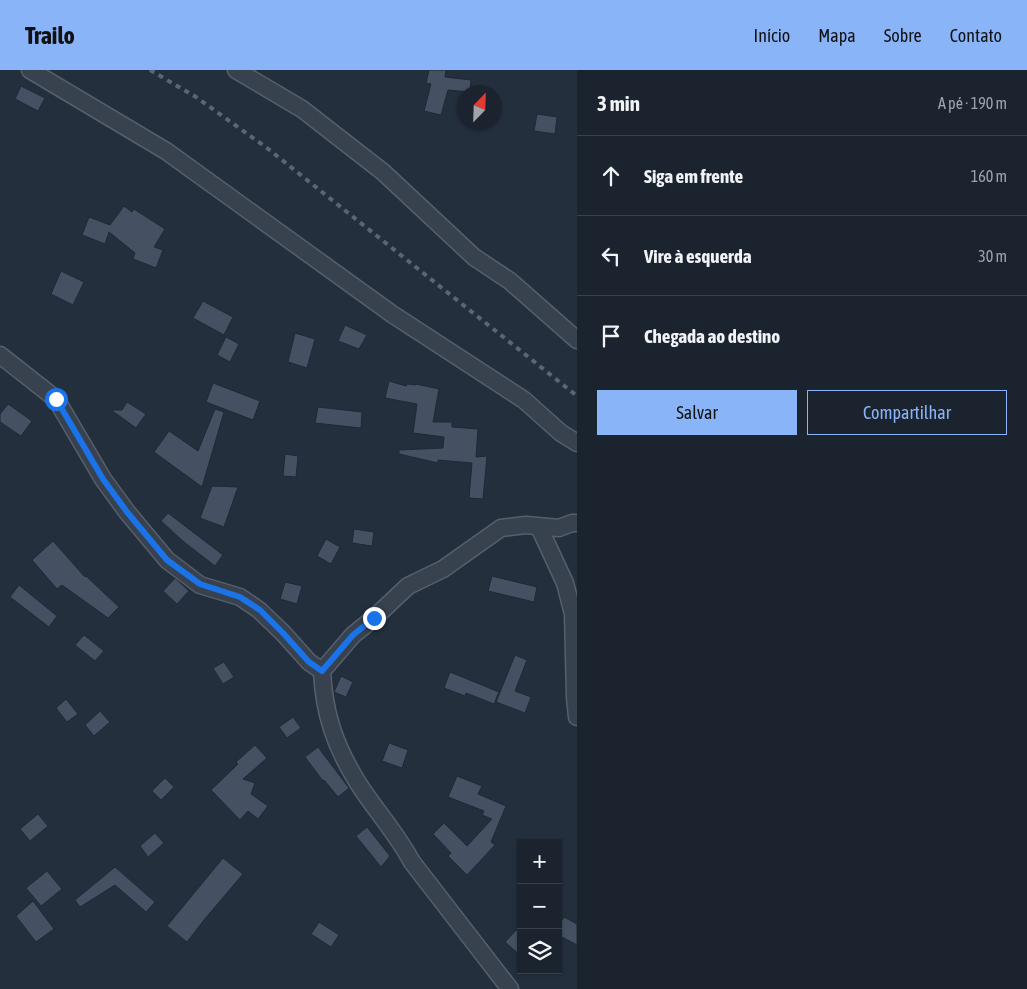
<!DOCTYPE html>
<html lang="pt">
<head>
<meta charset="utf-8">
<style>
  :root { --surface:#1b232e; --page:#282f3a; --text:#f1f3f6; --muted:#a0a4aa; --line:#39404a; --accent:#8ab4f8 }
  body { margin:0; font-family:"Asap Condensed",sans-serif; background:var(--page); color:var(--text) }
  .controls { position:absolute; right:15px; bottom:15px; display:grid; overflow:hidden; border-radius:0px; box-shadow:0 1px 4px #0004 }
  .controls button { width:45px; height:45px; display:grid; place-items:center; padding:0; border:0; border-bottom:1px solid var(--line); background:var(--surface); color:var(--text); font:25px sans-serif }
  .compass { position:absolute; left:457px; top:15px; width:45px; height:45px; border-radius:50%; background:var(--surface); box-shadow:0 1px 4px #0004; rotate:23deg }
  .stop { position:absolute; width:15px; height:15px; margin:-11px; border:4px solid #1a73e8; border-radius:50%; background:#fff }
  .stop.end { background:#1a73e8; border-color:#fff; box-shadow:0 1px 5px #0008 }
  .list { margin:0; padding:0; list-style:none }
  h2 { display:flex; justify-content:space-between; align-items:center; height:65px; margin:0; padding:0 20px; font-size:21px }
  h2 small { font-size:16px; font-weight:400; color:var(--muted) }
  .list li { display:grid; grid-template-columns:32px 1fr auto; gap:15px; align-items:center; box-sizing:border-box; height:80px; padding:0 20px; border-top:1px solid var(--line) }
  .list b { display:block; font-size:19px; white-space:nowrap }
  .list em { font-size:16px; font-style:normal; color:var(--muted) }
  .actions { display:flex; gap:10px; padding:15px 20px }
  .actions a { flex:1; padding:11px 0; border:1px solid var(--accent); border-radius:0px; text-align:center; font-size:18px; color:var(--accent) }
  .actions .main { background:var(--accent); color:#111 }
  .icon { flex:none; width:28px; height:28px; fill:none; stroke:currentColor; stroke-width:2; stroke-linecap:round; stroke-linejoin:round }
  .map { position:relative; flex:none; width:577px; height:919px; overflow:hidden }
  header { display:flex; align-items:center; gap:30px; box-sizing:border-box; height:70px; padding:0 25px; background:var(--accent); color:#111 }
  header strong { font-size:24px }
  nav { display:flex; gap:28px; margin-inline-start:auto; font-size:18px }
  main { display:flex }
  aside { flex:1; background:var(--surface) }
  .map>svg:first-child { display:block }
</style>
</head>
<body>
<header>
<strong>Trailo</strong>
<nav><a>Início</a><a>Mapa</a><a>Sobre</a><a>Contato</a></nav>
</header>
<main>
<div class="map">
<svg width="577" height="919" viewBox="0 0 577 919">
  <rect width="100%" height="100%" fill="#242f3e"/>
  <g fill="#455162" stroke="#1f2835">
    <polygon points="429,0 446,0 445,7 471,10 470,22 448,20 441,45 424,41 431,14 426,13"/>
    <polygon points="21,16 45,28 38,41 15,29"/>
    <polygon points="537,44 557,47 555,64 534,61"/>
    <polygon points="124,136 132,142 134,139 165,159 154,177 163,180 156,198 133,189 135,183 109,162 105,174 82,165 89,147 110,155"/>
    <polygon points="61,201 84,212 73,235 51,224"/>
    <polygon points="203,231 233,247 224,265 193,248"/>
    <polygon points="345,255 367,265 359,279 338,271"/>
    <polygon points="295,263 315,269 307,298 288,292"/>
    <polygon points="226,267 239,274 230,292 217,285"/>
    <polygon points="389,311 406,316 407,314 416,315 416,314 439,319 433,352 452,352 452,357 478,359 476,387 487,386 483,429 469,428 472,393 438,390 438,393 399,384 399,380 443,378 444,367 413,363 417,334 385,328"/>
    <polygon points="213,313 260,331 253,350 206,332"/>
    <polygon points="127,332 146,344 136,358 111,340 122,340"/>
    <polygon points="8,334 32,351 21,366 0,352 0,344"/>
    <polygon points="318,337 362,342 361,358 315,353"/>
    <polygon points="215,339 224,342 202,417 154,382 169,361 198,381"/>
    <polygon points="285,384 298,386 296,407 283,406"/>
    <polygon points="212,416 238,417 224,457 200,448"/>
    <polygon points="168,443 223,485 215,496 184,472 161,451"/>
    <polygon points="354,459 374,462 372,476 352,473"/>
    <polygon points="326,469 340,477 331,494 317,486"/>
    <polygon points="53,471 85,507 86,506 119,537 108,548 62,515 57,519 32,490"/>
    <polygon points="492,506 537,517 534,532 488,521"/>
    <polygon points="175,508 189,521 177,534 163,521"/>
    <polygon points="285,512 302,516 297,534 280,529"/>
    <polygon points="19,515 57,546 49,557 10,527"/>
    <polygon points="84,565 104,581 95,591 75,575"/>
    <polygon points="515,585 527,590 515,621 531,627 525,643 496,632"/>
    <polygon points="224,592 234,607 223,614 213,598"/>
    <polygon points="450,602 499,622 494,634 466,623 465,626 444,618"/>
    <polygon points="341,606 353,612 346,627 334,622"/>
    <polygon points="66,629 78,644 67,652 56,638"/>
    <polygon points="100,641 110,652 94,666 85,655"/>
    <polygon points="293,647 301,658 287,668 279,657"/>
    <polygon points="389,673 408,680 402,698 382,691"/>
    <polygon points="255,675 267,688 243,709 255,713 251,724 268,736 258,749 248,741 240,750 211,720 238,694 236,692"/>
    <polygon points="318,677 349,718 338,727 324,710 323,711 305,687"/>
    <polygon points="457,706 482,716 478,724 506,736 491,772 495,775 467,805 448,786 451,783 433,764 444,753 467,776 492,749 482,745 484,741 448,727"/>
    <polygon points="165,708 174,717 161,730 152,721"/>
    <polygon points="38,744 48,756 30,771 20,759"/>
    <polygon points="367,757 390,786 381,797 356,766"/>
    <polygon points="155,763 164,773 148,787 140,776"/>
    <polygon points="223,788 243,804 204,850 187,872 167,856"/>
    <polygon points="115,797 155,832 146,842 115,815 80,837 75,830"/>
    <polygon points="47,801 62,819 41,836 26,818"/>
    <polygon points="33,831 54,859 36,872 16,846"/>
    <polygon points="564,847 577,854 577,875 558,865 558,857"/>
    <polygon points="319,852 339,865 331,877 311,864"/>
    <polygon points="521,855 521,886 505,872"/>
  </g>
  <g fill="none" stroke-linecap="round" stroke-linejoin="round">
    <defs>
      <g id="street">
        <polyline points="30,0 166,81 392,244 524,330 561,363 577,373"/>
        <polyline points="236,0 302,39 383,102 474,187 510,211 577,270"/>
        <polyline points="0,285 56,329 103,409 127,442 167,490 200,515 240,527 259,540 283,563 309,592 322,601 353,565 374,548 408,516 443,499 501,458 526,455 559,458 572,453 577,453"/>
        <polyline points="539,457 565,513 573,544 575,627 577,647"/>
        <path d="M322,601C324,644 335,676 358,713C375,740 396,762 412,792L510,919"/>
      </g>
    </defs>
    <use href="#street" stroke="#565f6c" stroke-width="19"/>
    <use href="#street" stroke="#38414e" stroke-width="16"/>
    <polyline stroke="#5a6575" stroke-width="4" stroke-dasharray="5 5" stroke-linecap="butt" points="150,0 196,27 267,78 577,326"/>
  </g>
  <g fill="none" stroke-linecap="round" stroke-linejoin="round">
    <polyline stroke="#1a73e8" stroke-width="6" points="56,329 103,409 127,442 167,490 200,514 240,527 260,540 283,563 309,592 322,601 353,565 374,548"/>
  </g>
</svg>
<div class="controls">
<button>+</button>
<button>−</button>
<button><svg class="icon" aria-label="layers" viewBox="0 0 24 24"><path d="M12 4l9 5-9 5-9-5zM3 14l9 5 9-5"/></svg></button>
</div>
<svg class="compass" viewBox="-18 -18 36 36"><path d="M0-13l5 13h-10z" fill="#e53935"/><path d="M0 13l5-13h-10z" fill="#a0a4aa"/></svg>
<div class="stop" style="left:56px;top:329px"></div>
<div class="stop end" style="left:374px;top:548px"></div>
</div>
<aside>
<h2>3 min<small>A pé · 190 m</small></h2>
<ul class="list">
<li><svg class="icon" aria-label="ahead" viewBox="0 0 24 24"><path d="M12 20V5M6 11l6-6 6 6"/></svg><div><b>Siga em frente</b></div><em>160 m</em></li>
<li><svg class="icon" aria-label="left" viewBox="0 0 24 24"><path d="M17 20v-9H6M10 6l-5 5 5 5"/></svg><div><b>Vire à esquerda</b></div><em>30 m</em></li>
<li><svg class="icon" aria-label="arrive" viewBox="0 0 24 24"><path d="M6 21V4h12l-3 4 3 4H6"/></svg><div><b>Chegada ao destino</b></div></li>
</ul>
<div class="actions"><a class="main">Salvar</a><a>Compartilhar</a></div>
</aside>
</main>
</body>
</html>
